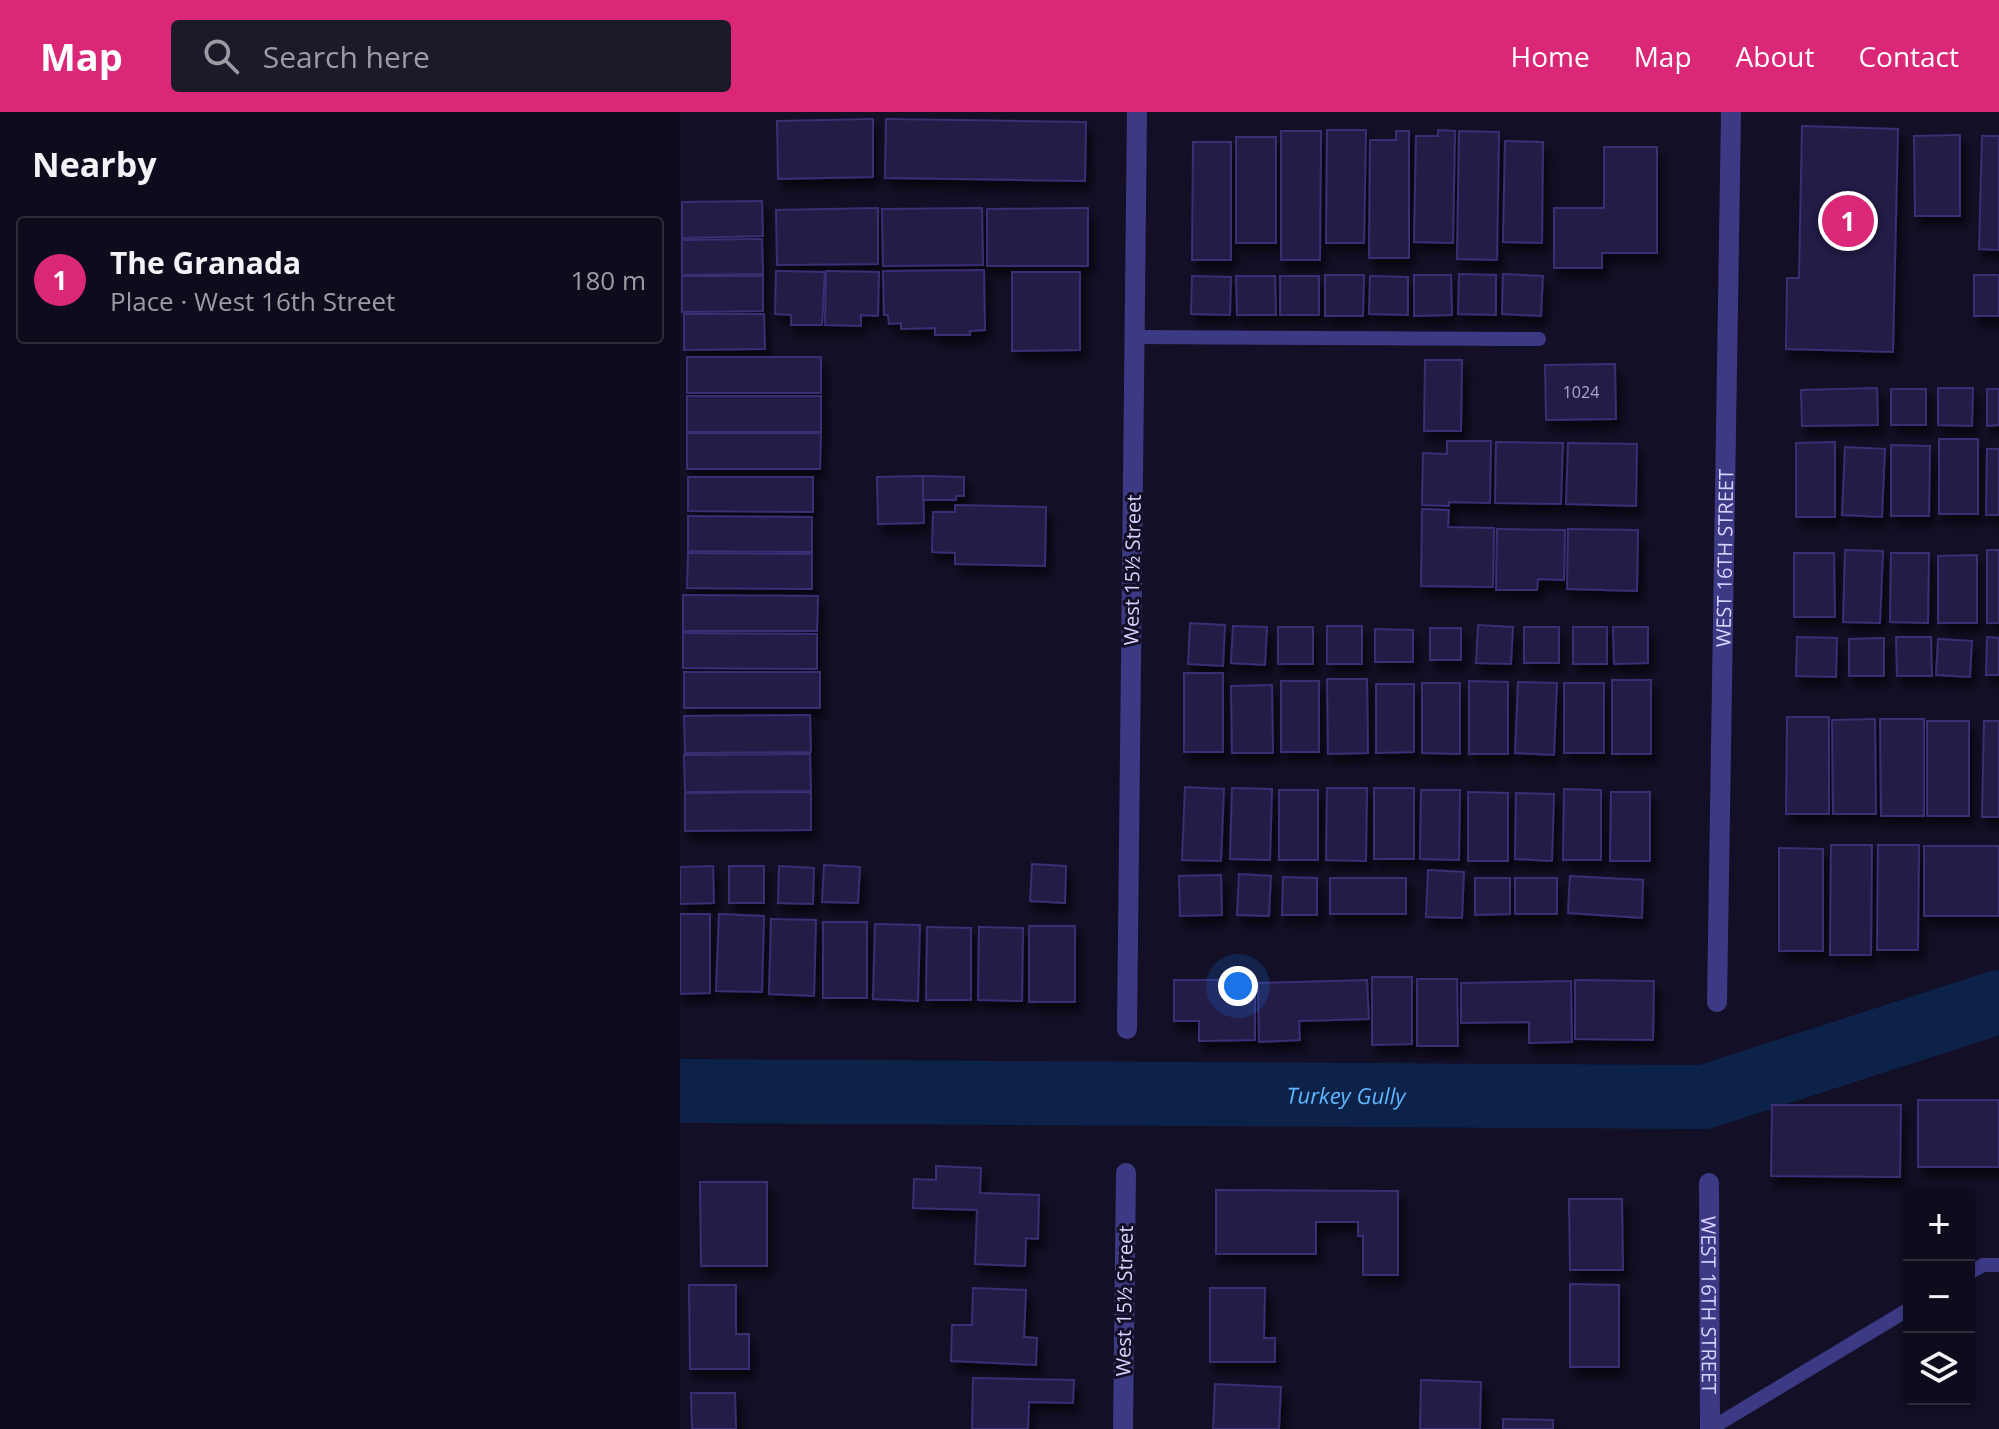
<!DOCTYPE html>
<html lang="en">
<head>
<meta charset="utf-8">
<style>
  :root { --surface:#0e0b1c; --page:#1c1929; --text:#f1f3f6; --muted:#9b9ba3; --line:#2e2b3b; --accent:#db2777 }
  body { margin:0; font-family:"Open Sans",sans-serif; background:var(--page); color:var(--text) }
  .controls { position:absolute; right:24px; bottom:24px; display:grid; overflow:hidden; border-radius:8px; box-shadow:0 2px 6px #0004 }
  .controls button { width:72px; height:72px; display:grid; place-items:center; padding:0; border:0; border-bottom:2px solid var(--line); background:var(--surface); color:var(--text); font:40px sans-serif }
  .you { position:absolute; left:558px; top:874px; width:28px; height:28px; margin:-20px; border:6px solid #fff; border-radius:50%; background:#1a73e8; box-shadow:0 0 0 12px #1a73e833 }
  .badge { display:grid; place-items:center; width:52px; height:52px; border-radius:50%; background:var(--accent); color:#fff; font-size:26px; font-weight:700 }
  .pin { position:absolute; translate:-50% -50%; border:4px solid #fff; box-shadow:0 2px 8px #0006 }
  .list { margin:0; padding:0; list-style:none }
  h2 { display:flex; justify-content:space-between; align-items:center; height:104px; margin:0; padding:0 32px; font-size:34px }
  h2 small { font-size:26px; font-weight:400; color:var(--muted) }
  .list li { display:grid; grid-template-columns:52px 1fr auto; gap:24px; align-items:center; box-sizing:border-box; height:128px; margin:0 16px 16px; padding:0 16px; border:2px solid var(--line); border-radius:8px }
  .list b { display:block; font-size:30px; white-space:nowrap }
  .list p { margin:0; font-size:26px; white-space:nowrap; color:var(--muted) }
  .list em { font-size:26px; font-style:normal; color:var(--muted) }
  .icon { flex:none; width:44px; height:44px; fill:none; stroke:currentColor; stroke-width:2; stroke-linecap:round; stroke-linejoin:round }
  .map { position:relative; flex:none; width:1319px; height:1317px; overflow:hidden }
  header { display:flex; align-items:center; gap:48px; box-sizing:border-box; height:112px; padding:0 40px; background:var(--accent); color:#fff }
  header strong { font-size:38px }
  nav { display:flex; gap:44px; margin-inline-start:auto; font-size:28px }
  .search { width:560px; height:72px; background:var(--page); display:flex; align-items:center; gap:20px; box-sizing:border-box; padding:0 28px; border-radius:8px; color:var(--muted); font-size:30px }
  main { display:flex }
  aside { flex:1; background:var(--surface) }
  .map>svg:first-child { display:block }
</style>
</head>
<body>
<header>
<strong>Map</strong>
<div class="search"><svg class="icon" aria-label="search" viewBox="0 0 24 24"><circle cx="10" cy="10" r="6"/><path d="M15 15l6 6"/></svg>Search here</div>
<nav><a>Home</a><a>Map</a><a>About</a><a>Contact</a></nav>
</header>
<main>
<aside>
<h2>Nearby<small></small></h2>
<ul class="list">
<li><span class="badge">1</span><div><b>The Granada</b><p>Place · West 16th Street</p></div><em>180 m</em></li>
</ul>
</aside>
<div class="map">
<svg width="1319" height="1317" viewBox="0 0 1319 1317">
  <defs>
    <filter id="shadow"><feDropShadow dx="5" dy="9" stdDeviation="4" flood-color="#0009"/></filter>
  </defs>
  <rect width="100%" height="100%" fill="#130f26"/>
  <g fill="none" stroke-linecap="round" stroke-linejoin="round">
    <path stroke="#0c2248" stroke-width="64" id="s1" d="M0,979L1024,985L1319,890"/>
  </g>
  <g fill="#241b47" stroke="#3b2d73" stroke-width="2" filter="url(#shadow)">
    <polygon points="193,7 193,65 98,67 97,9"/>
    <polygon points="206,7 406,10 405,69 205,66"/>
    <polygon points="1122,14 1218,17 1213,240 1106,237 1107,166 1119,166"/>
    <polygon points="647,18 686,18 684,131 646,131"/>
    <polygon points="758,18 775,19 773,131 734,130 736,24 758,24"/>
    <polygon points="601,19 641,19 640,148 601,148"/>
    <polygon points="716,19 729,19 729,146 689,146 690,28 716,28"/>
    <polygon points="779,19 819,20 817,148 777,147"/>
    <polygon points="1280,23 1280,104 1235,104 1234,24"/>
    <polygon points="1302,24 1319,24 1319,138 1299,137"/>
    <rect x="556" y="25" width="40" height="106"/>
    <polygon points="825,29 863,30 862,131 823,130"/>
    <polygon points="513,30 551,30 551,148 512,148"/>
    <polygon points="924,35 977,35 977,141 922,141 922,156 874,156 874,96 924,96"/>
    <polygon points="82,89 83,124 2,126 2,90"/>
    <polygon points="198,96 198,152 97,153 96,98"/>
    <polygon points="302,96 303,153 203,154 202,97"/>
    <polygon points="408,96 408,154 307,154 307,97"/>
    <polygon points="82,127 83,162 2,163 2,128"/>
    <polygon points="304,158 305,218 290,219 290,223 255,223 255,216 221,217 221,211 209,212 208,203 204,203 203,159"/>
    <polygon points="96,159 145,160 142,213 111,213 111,203 95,202"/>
    <polygon points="146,159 199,160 198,204 181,203 181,214 145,213"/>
    <polygon points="332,160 400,160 400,238 332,239"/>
    <polygon points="779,162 816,163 816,203 778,202"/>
    <polygon points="823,162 863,164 861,204 822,202"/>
    <polygon points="645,163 684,163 683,204 645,204"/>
    <polygon points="734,163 771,163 772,203 734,204"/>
    <rect x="1294" y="163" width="25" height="41"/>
    <polygon points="2,164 83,164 83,199 2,200"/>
    <polygon points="512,164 551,165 550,203 511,202"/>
    <polygon points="556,164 595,164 596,203 557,203"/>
    <rect x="600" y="164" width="39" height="39"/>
    <polygon points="690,164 728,165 728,203 689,202"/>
    <polygon points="4,202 84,202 85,237 4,238"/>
    <rect x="7" y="245" width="134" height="36"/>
    <polygon points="745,248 782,248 781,319 744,319"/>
    <polygon points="935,252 936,307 866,308 865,253"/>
    <polygon points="1197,276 1198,313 1122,314 1121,278"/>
    <polygon points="1258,276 1293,276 1292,314 1258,313"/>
    <rect x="1211" y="277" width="35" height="36"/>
    <polygon points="1307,277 1319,277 1319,313 1307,314"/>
    <rect x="7" y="284" width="134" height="36"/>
    <polygon points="7,321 141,321 140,357 7,357"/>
    <rect x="1259" y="327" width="39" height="75"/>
    <polygon points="767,329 811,329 810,391 769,390 769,394 742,393 743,341 767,342"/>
    <polygon points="816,330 883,331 881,392 815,391"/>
    <polygon points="1155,330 1155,405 1116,405 1116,331"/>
    <polygon points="888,331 957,332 956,394 886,392"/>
    <polygon points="1211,333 1250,334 1249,404 1211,404"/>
    <polygon points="1165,335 1205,337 1202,405 1162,403"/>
    <polygon points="1307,337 1319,337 1319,403 1306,403"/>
    <polygon points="243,364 244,411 198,412 197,365"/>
    <polygon points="243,364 284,365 284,384 276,384 276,388 243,388"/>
    <polygon points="8,365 133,365 133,400 8,399"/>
    <polygon points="275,393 366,395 365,454 275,452 275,441 252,440 253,400 275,400"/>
    <polygon points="742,397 769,398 768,415 814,416 813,475 741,474"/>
    <polygon points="8,404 132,405 132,440 8,439"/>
    <polygon points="817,417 885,418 884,468 858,467 857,478 816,478"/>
    <polygon points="888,417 958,418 957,479 887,477"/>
    <polygon points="1165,438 1203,439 1200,511 1163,510"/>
    <rect x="1307" y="438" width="12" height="73"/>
    <polygon points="8,441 132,442 132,477 7,476"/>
    <polygon points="1114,441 1154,441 1155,505 1114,505"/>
    <polygon points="1211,441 1249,441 1248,511 1210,510"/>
    <polygon points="1297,443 1297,511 1258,511 1258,444"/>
    <polygon points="3,483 138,484 137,519 3,519"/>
    <polygon points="510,511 545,513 543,554 508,552"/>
    <polygon points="798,513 833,515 831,552 796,551"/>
    <polygon points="553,514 587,515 585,553 551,551"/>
    <rect x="647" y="514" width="35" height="38"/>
    <rect x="598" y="515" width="35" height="37"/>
    <rect x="844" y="515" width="35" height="36"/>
    <rect x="893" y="515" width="34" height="37"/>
    <polygon points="933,515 968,515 968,551 934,552"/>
    <rect x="750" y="516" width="31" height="32"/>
    <polygon points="695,517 733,518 733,550 695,550"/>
    <polygon points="3,521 137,522 137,557 3,556"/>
    <polygon points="1117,525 1157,526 1156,565 1116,564"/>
    <polygon points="1216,525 1251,525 1252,564 1217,564"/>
    <polygon points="1307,525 1319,526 1319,563 1306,563"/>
    <polygon points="1204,526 1204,564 1169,564 1169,527"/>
    <polygon points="1258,527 1292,529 1290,565 1256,563"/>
    <rect x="4" y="560" width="136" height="36"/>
    <rect x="504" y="561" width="39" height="79"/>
    <polygon points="647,567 687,567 688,641 648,642"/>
    <rect x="932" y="568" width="39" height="74"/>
    <rect x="601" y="569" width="38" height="71"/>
    <polygon points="789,569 828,570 828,642 789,642"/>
    <polygon points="838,570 877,571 874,643 835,641"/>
    <polygon points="742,571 780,571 780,642 742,641"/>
    <rect x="884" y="571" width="40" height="70"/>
    <polygon points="696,572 734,572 734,640 696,641"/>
    <polygon points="592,573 593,641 552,641 551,574"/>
    <polygon points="130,603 131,640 5,641 4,604"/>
    <polygon points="1107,605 1149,605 1149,702 1106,702"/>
    <polygon points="1195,607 1196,702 1153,702 1152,608"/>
    <polygon points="1200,607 1244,607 1244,704 1201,704"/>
    <rect x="1247" y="609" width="42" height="95"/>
    <polygon points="1304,609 1319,609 1319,705 1302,705"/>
    <polygon points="130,642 131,679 5,680 4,643"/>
    <polygon points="505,675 544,677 541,749 502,748"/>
    <polygon points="552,676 592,677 590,748 550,747"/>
    <polygon points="647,676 687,676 686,749 646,748"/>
    <rect x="694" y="676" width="40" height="71"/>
    <polygon points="884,677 921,678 921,748 883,748"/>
    <rect x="599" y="678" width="39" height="70"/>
    <polygon points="741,678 780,678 779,748 740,747"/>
    <polygon points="131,680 131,718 5,719 5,681"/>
    <polygon points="788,680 828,681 828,749 788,749"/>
    <polygon points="931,680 970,680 970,749 930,749"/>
    <polygon points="836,681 874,682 872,749 835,747"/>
    <polygon points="1151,733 1192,733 1191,843 1150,843"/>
    <polygon points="1198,733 1239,733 1238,838 1197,838"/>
    <rect x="1244" y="734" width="75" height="70"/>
    <polygon points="1099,736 1143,737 1143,839 1099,839"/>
    <polygon points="352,752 386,754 385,791 350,789"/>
    <polygon points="144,753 180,755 178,791 142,790"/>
    <polygon points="33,754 34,791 0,792 0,755"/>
    <rect x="49" y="754" width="35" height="37"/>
    <polygon points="99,754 134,756 133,792 98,791"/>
    <polygon points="748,758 784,760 782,806 746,805"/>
    <polygon points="559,762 591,764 589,804 557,803"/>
    <polygon points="541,763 542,803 500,804 499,764"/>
    <polygon points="890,764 963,768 962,806 888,801"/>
    <polygon points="603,765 637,766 637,803 602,803"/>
    <rect x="650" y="766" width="76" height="36"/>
    <polygon points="795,766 830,766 830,802 795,803"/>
    <rect x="835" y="766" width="42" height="36"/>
    <polygon points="0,802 30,802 30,881 0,882"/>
    <polygon points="39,802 84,804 82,880 36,879"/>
    <polygon points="91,807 136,808 134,884 89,882"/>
    <rect x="143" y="810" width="44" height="76"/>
    <polygon points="195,812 240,813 238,889 193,887"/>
    <rect x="349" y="814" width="46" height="76"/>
    <polygon points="247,815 291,816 291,888 246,888"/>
    <polygon points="299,815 343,816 342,889 298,888"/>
    <polygon points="692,865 732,865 732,932 692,933"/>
    <polygon points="737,867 777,867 778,934 737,934"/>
    <polygon points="494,868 575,868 575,928 519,929 519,909 494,909"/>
    <polygon points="687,868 689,907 619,909 620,928 579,930 578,871"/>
    <polygon points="895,868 974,869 973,928 895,927"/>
    <polygon points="891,869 892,930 849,931 849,910 781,911 781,871"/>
    <rect x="1238" y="988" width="81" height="67"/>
    <polygon points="1092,993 1221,993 1220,1065 1091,1064"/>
    <polygon points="256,1054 301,1056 300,1081 359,1083 358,1127 346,1126 345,1154 295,1152 297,1098 233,1096 234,1067 256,1068"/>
    <polygon points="20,1070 87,1070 87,1154 21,1154"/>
    <polygon points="536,1078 718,1079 718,1163 683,1163 683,1124 678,1124 678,1110 636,1110 636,1142 536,1142"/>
    <polygon points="889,1087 942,1087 943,1158 890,1158"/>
    <polygon points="890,1172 939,1173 939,1255 890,1255"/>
    <polygon points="9,1173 56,1173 56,1222 69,1222 69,1257 10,1257"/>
    <polygon points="293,1176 346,1178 344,1225 357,1226 356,1253 271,1249 272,1213 292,1213"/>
    <polygon points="530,1176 585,1176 584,1226 595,1226 595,1250 530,1250"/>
    <polygon points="293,1266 394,1268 393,1291 349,1290 348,1317 292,1317"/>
    <polygon points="741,1268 801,1270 800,1317 740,1317"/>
    <polygon points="535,1272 601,1275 599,1317 533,1317"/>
    <polygon points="11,1281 55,1281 56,1317 12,1317"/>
    <polygon points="823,1307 873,1308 873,1317 823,1317"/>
  </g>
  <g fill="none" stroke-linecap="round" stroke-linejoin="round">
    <g stroke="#3d3a85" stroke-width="14">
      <polyline points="455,225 859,227"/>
      <polyline points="1289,1161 1303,1153 1319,1153"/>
      <polyline points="1030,1317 1229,1197"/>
    </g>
    <g stroke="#3d3a85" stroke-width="20">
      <path id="s2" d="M1037,890L1051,0"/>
      <polyline points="447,917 457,0"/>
      <path id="s3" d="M1029,1071L1030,1317"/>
      <polyline points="443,1317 446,1061"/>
    </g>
  </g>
  <g text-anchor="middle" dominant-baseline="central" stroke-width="6" stroke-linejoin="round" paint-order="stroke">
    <g font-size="16" fill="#aca6d1">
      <text x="901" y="280">1024</text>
    </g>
    <g font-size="20" fill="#d9d4ff" stroke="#130f26">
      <text stroke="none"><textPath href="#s2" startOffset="444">WEST 16TH STREET</textPath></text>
      <text transform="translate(452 458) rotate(-89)">West 15½ Street</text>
      <text transform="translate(444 1189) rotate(-89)">West 15½ Street</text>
      <text stroke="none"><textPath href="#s3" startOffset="122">WEST 16TH STREET</textPath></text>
    </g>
    <g font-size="22" font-style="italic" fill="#62b6ff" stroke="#130f26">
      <text stroke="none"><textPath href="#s1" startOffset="666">Turkey Gully</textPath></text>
    </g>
  </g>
</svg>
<div class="controls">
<button>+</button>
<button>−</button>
<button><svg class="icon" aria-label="layers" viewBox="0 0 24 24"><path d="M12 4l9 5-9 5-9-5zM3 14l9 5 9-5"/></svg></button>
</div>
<div class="you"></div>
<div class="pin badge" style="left:1168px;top:109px">1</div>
</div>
</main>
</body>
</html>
